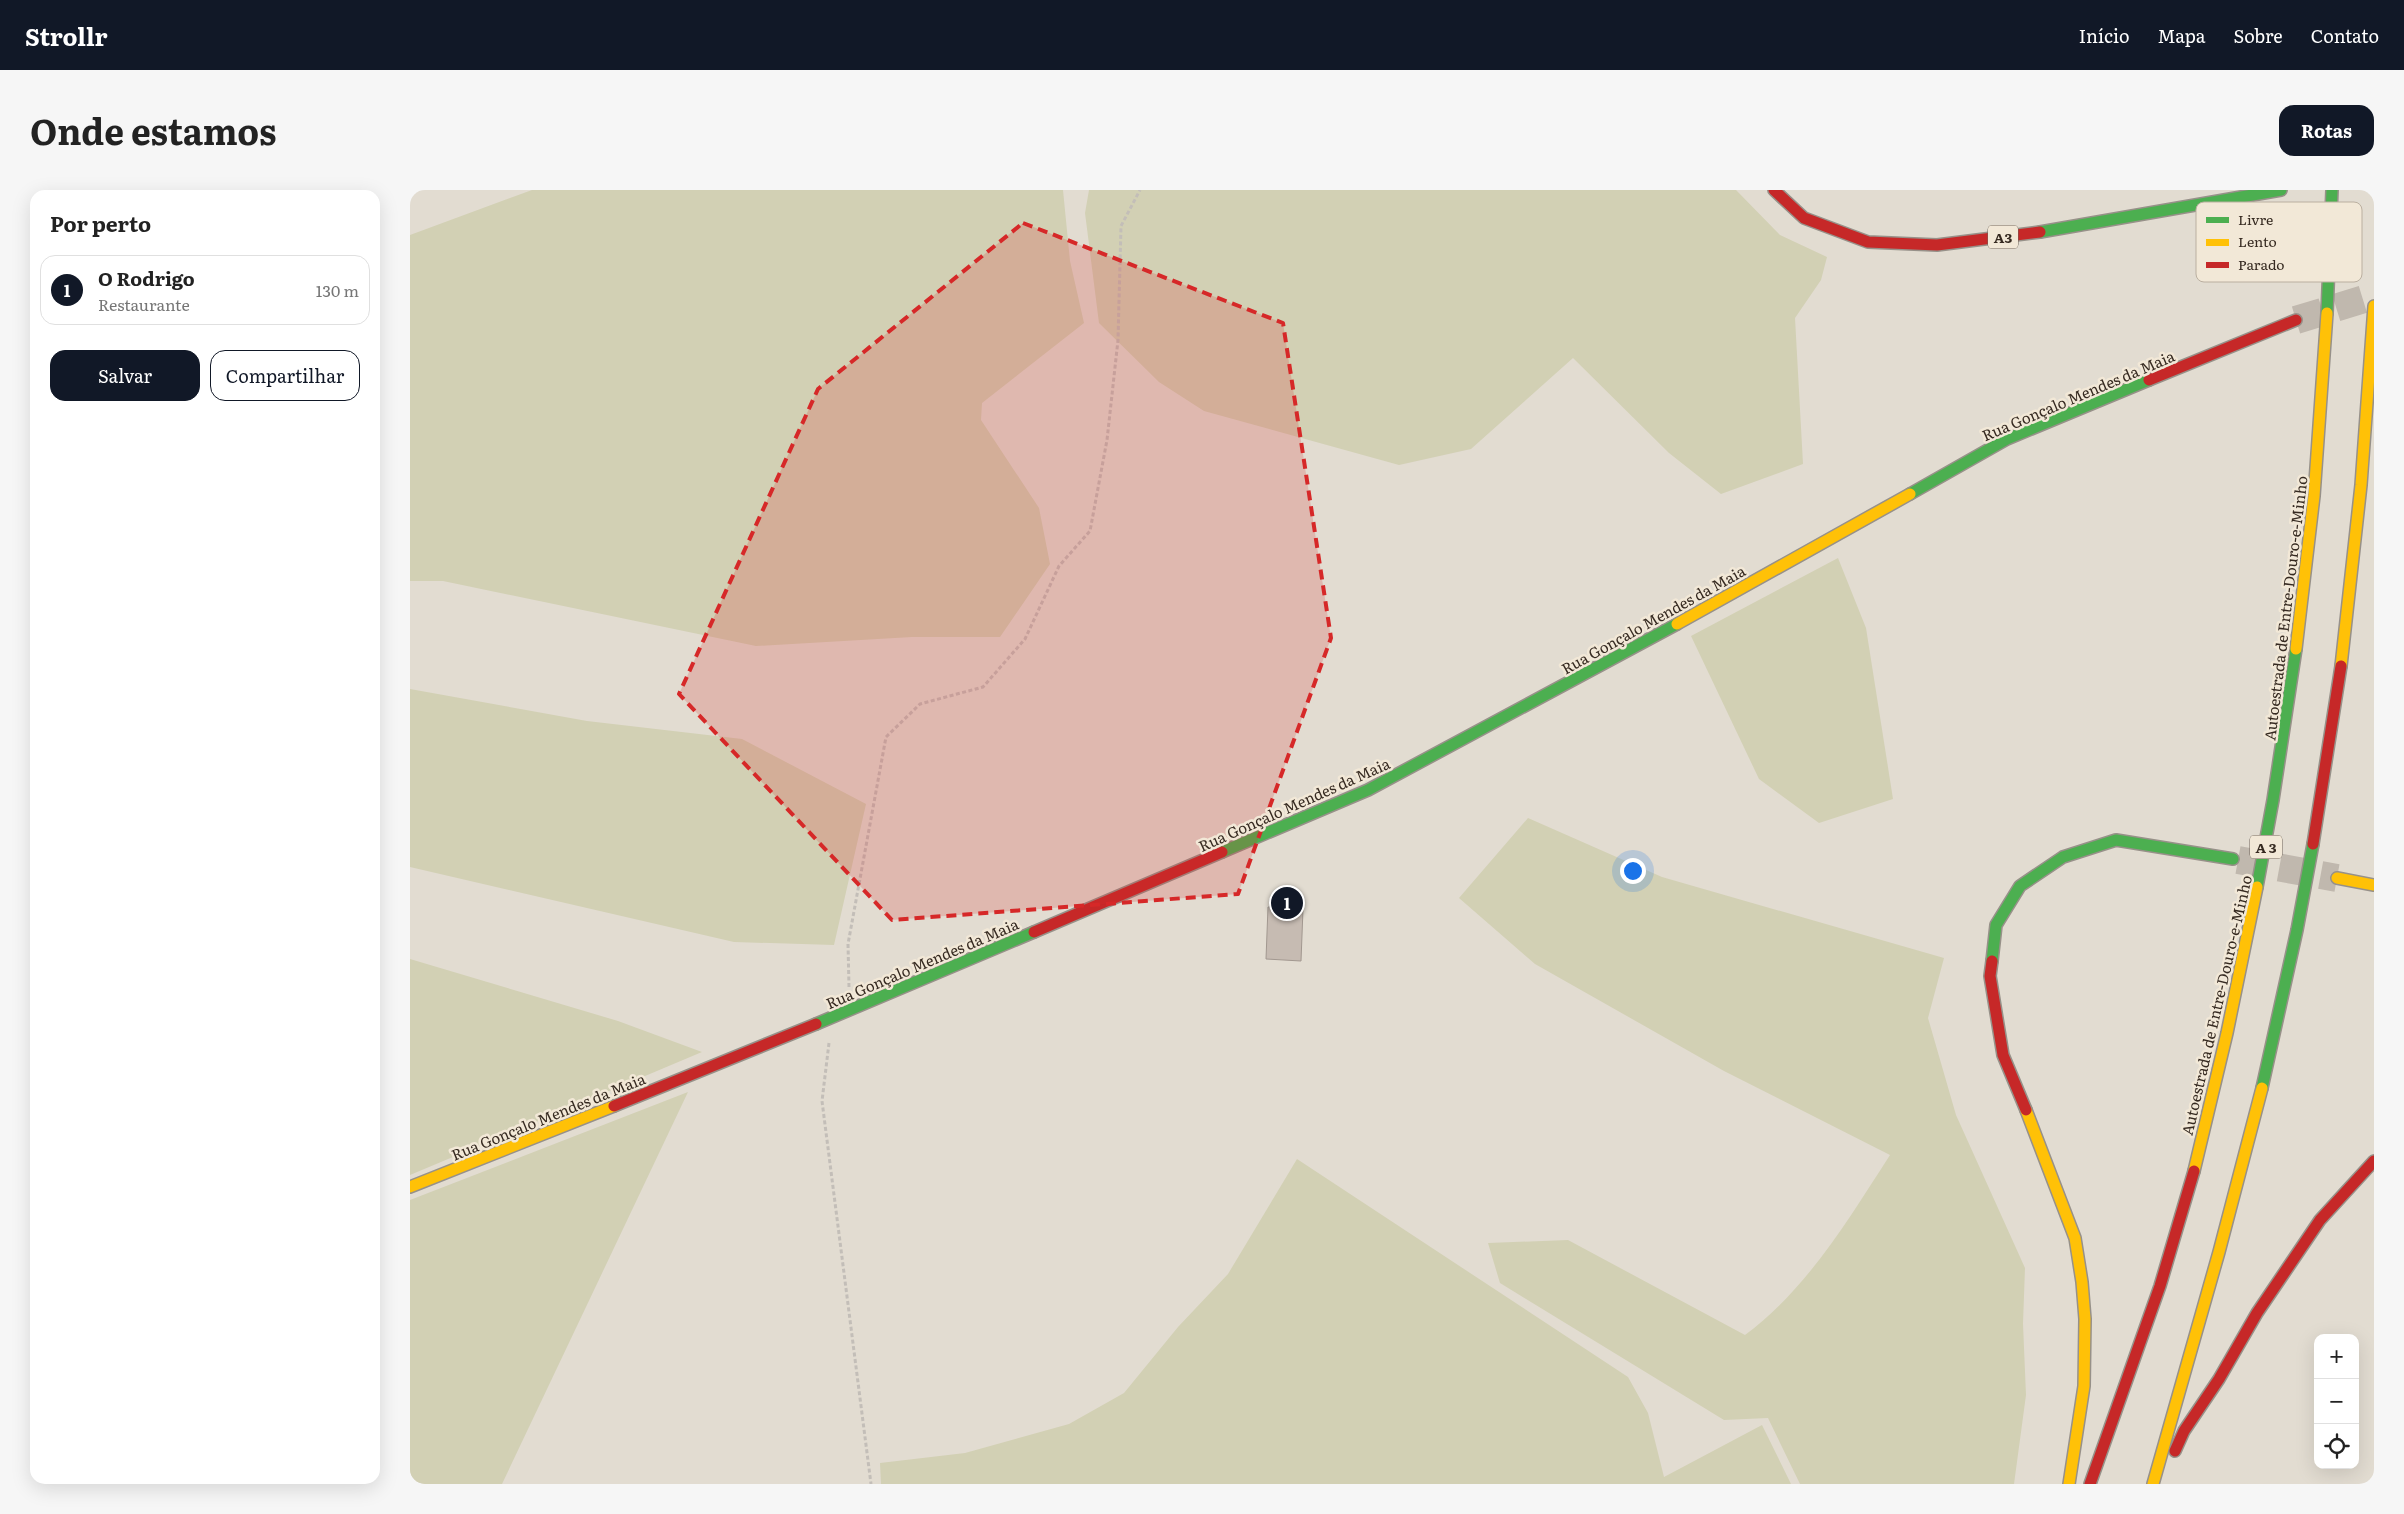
<!DOCTYPE html>
<html lang="pt">
<head>
<meta charset="utf-8">
<style>
  :root { --surface:#fff; --page:#f6f6f6; --text:#222; --muted:#767676; --line:#e0e0e0; --accent:#111827 }
  body { margin:0; font-family:Literata,serif; background:var(--page); color:var(--text) }
  .controls { position:absolute; right:15px; bottom:15px; display:grid; overflow:hidden; border-radius:10px; box-shadow:0 5px 20px #0002 }
  .controls button { width:45px; height:45px; display:grid; place-items:center; padding:0; border:0; border-bottom:1px solid var(--line); background:var(--surface); color:var(--text); font:25px sans-serif }
  .you { position:absolute; left:1222px; top:680px; width:18px; height:18px; margin:-12px; border:4px solid #fff; border-radius:50%; background:#1a73e8; box-shadow:0 0 0 8px #1a73e833 }
  .badge { display:grid; place-items:center; width:32px; height:32px; border-radius:50%; background:var(--accent); color:#fff; font-size:16px; font-weight:700 }
  .pin { position:absolute; translate:-50% -50%; border:2px solid #fff; box-shadow:0 1px 5px #0006 }
  .list { margin:0; padding:0; list-style:none }
  h2 { display:flex; justify-content:space-between; align-items:center; height:65px; margin:0; padding:0 20px; font-size:21px }
  h2 small { font-size:16px; font-weight:400; color:var(--muted) }
  .list li { display:grid; grid-template-columns:32px 1fr auto; gap:15px; align-items:center; box-sizing:border-box; height:70px; margin:0 10px 10px; padding:0 10px; border:1px solid var(--line); border-radius:15px }
  .list b { display:block; font-size:19px; white-space:nowrap }
  .list p { margin:0; font-size:16px; white-space:nowrap; color:var(--muted) }
  .list em { font-size:16px; font-style:normal; color:var(--muted) }
  .actions { display:flex; gap:10px; padding:15px 20px }
  .actions a { flex:1; padding:11px 0; border:1px solid var(--accent); border-radius:15px; text-align:center; font-size:18px; color:var(--accent) }
  .actions .main { background:var(--accent); color:#fff }
  .icon { flex:none; width:28px; height:28px; fill:none; stroke:currentColor; stroke-width:2; stroke-linecap:round; stroke-linejoin:round }
  .map { position:relative; flex:none; width:1964px; height:1294px; overflow:hidden; border-radius:15px }
  header { display:flex; align-items:center; gap:30px; box-sizing:border-box; height:70px; padding:0 25px; background:var(--accent); color:#fff }
  header strong { font-size:24px }
  nav { display:flex; gap:28px; margin-inline-start:auto; font-size:18px }
  .intro { display:flex; align-items:center; justify-content:space-between; box-sizing:border-box; height:120px; padding:0 30px }
  h1 { margin:0; font-size:35px }
  .button { padding:12px 22px; border-radius:15px; background:var(--accent); color:#fff; font-size:18px; font-weight:700 }
  main { display:flex; gap:30px; padding:0 30px }
  aside { flex:1; background:var(--surface); border-radius:15px; box-shadow:0 5px 20px #0002 }
  .map>svg:first-child { display:block }
</style>
</head>
<body>
<header>
<strong>Strollr</strong>
<nav><a>Início</a><a>Mapa</a><a>Sobre</a><a>Contato</a></nav>
</header>
<div class="intro"><h1>Onde estamos</h1><a class="button">Rotas</a></div>
<main>
<aside>
<h2>Por perto<small></small></h2>
<ul class="list">
<li><span class="badge">1</span><div><b>O Rodrigo</b><p>Restaurante</p></div><em>130 m</em></li>
</ul>
<div class="actions"><a class="main">Salvar</a><a>Compartilhar</a></div>
</aside>
<div class="map">
<svg width="1964" height="1294" viewBox="0 0 1964 1294">
  <rect width="100%" height="100%" fill="#e2dcd1"/>
  <g fill="#d2d0b4">
    <polygon points="122,0 653,0 660,71 674,133 572,213 571,230 629,318 640,374 590,447 502,447 346,456 33,391 0,391 0,45"/>
    <polygon points="679,0 1326,0 1370,45 1417,67 1411,90 1385,128 1393,274 1311,304 1259,263 1163,168 1061,259 989,275 794,221 749,192 689,133 675,23"/>
    <polygon points="1428,368 1456,438 1483,609 1409,633 1349,589 1281,446"/>
    <polygon points="0,499 177,531 332,549 456,614 424,755 324,752 0,677"/>
    <path d="M1118,628L1252,687L1534,768L1518,828L1546,925L1615,1078L1613,1134L1616,1205L1604,1294H1390L1358,1228L1314,1230L1090,1093L1078,1053L1158,1050L1335,1145C1397,1099 1438,1030 1480,965L1314,881L1125,774L1049,708Z"/>
    <polygon points="0,769 208,831 292,862 0,985"/>
    <polygon points="278,902 92,1294 0,1294 0,1010"/>
    <polygon points="887,969 1218,1187 1238,1223 1254,1287 1352,1235 1381,1294 471,1294 470,1273 555,1263 659,1234 714,1203 768,1137 818,1084"/>
  </g>
  <polygon fill="#c6bbb2" stroke="#a29890" points="858,717 893,719 891,771 856,769"/>
  <g fill="none" stroke-linecap="round" stroke-linejoin="round">
    <polyline stroke="#c0b8ae" stroke-width="28" stroke-dasharray="28 14" stroke-linecap="butt" points="1886,130 1964,106"/>
    <polyline stroke="#c0b8ae" stroke-width="28" stroke-dasharray="28 14" stroke-linecap="butt" points="1828,670 1927,688"/>
    <defs>
      <g id="fast">
        <polyline points="1630,42 1871,0"/>
        <polyline points="1917,123 1922,0"/>
        <polyline points="1500,304 1597,249 1739,190"/>
        <polyline points="812,662 958,600 1267,434"/>
        <polyline points="1847,697 1863,610 1886,459"/>
        <polyline points="1582,771 1586,735 1610,696 1653,667 1706,650 1823,669"/>
        <polyline points="406,834 624,742"/>
        <polyline points="1852,898 1887,740 1903,654"/>
      </g>
      <g id="slow">
        <polyline points="1267,434 1500,304"/>
        <polyline points="1886,459 1904,306 1917,123"/>
        <polyline points="1931,476 1951,295 1964,116"/>
        <polyline points="1927,688 1964,695"/>
        <polyline points="1616,920 1665,1048 1672,1092 1675,1129 1674,1196 1659,1294"/>
        <polyline points="1784,981 1817,843 1847,697"/>
        <polyline points="0,997 204,916"/>
        <polyline points="1743,1294 1809,1062 1852,898"/>
      </g>
      <g id="jam">
        <polyline points="1364,0 1394,28 1458,52 1527,55 1630,42"/>
        <polyline points="1739,190 1886,130"/>
        <polyline points="1903,654 1931,476"/>
        <polyline points="624,742 812,662"/>
        <polyline points="1582,771 1580,786 1593,865 1616,920"/>
        <polyline points="204,916 406,834"/>
        <polyline points="1765,1261 1774,1241 1809,1189 1847,1123 1910,1030 1964,971"/>
        <polyline points="1680,1294 1750,1096 1784,981"/>
      </g>
    </defs>
    <use href="#fast" stroke="#979189" stroke-width="14"/>
    <use href="#slow" stroke="#979189" stroke-width="14"/>
    <use href="#jam" stroke="#979189" stroke-width="14"/>
    <g stroke="#c3beb8" stroke-width="3" stroke-dasharray="4 2.5" stroke-linecap="butt">
      <polyline points="439,797 438,754 476,547 510,514 573,497 615,449 649,376 680,341 697,250 708,150 711,36 730,0"/>
      <polyline points="419,853 412,911 461,1294"/>
    </g>
    <use href="#fast" stroke="#4caf50" stroke-width="11"/>
    <use href="#slow" stroke="#ffc107" stroke-width="11"/>
    <use href="#jam" stroke="#c62828" stroke-width="11"/>
  </g>
  <path fill="#d62828" fill-opacity="0.2" stroke="#d62828" stroke-width="4" stroke-dasharray="10 6" stroke-linejoin="round" d="M613,33L873,133L921,448L828,704L482,730L269,504L408,199Z"/>
  <g text-anchor="middle" dominant-baseline="central" stroke-width="5" stroke-linejoin="round" paint-order="stroke">
    <g fill="#f2e8d7" stroke="#6e6358" stroke-width="1">
      <rect x="1578" y="35.5" width="30" height="23" rx="4"/>
      <rect x="1840" y="645.5" width="32" height="23" rx="4"/>
    </g>
    <g font-size="14" font-weight="bold" fill="#362a21">
      <text x="1593" y="47">A3</text>
      <text x="1856" y="657">A 3</text>
    </g>
    <g font-size="15" fill="#362a21" stroke="#f2e8d7">
      <text transform="translate(1668 205) rotate(-23)">Rua Gonçalo Mendes da Maia</text>
      <text transform="translate(1875 418) rotate(-83)">Autoestrada de Entre-Douro-e-Minho</text>
      <text transform="translate(1243 429) rotate(-29)">Rua Gonçalo Mendes da Maia</text>
      <text transform="translate(884 614) rotate(-24)">Rua Gonçalo Mendes da Maia</text>
      <text transform="translate(512 773) rotate(-23)">Rua Gonçalo Mendes da Maia</text>
      <text transform="translate(1806 815) rotate(-77)">Autoestrada de Entre-Douro-e-Minho</text>
      <text transform="translate(138 926) rotate(-22)">Rua Gonçalo Mendes da Maia</text>
    </g>
  </g>
  <rect x="1786" y="12" width="166" height="80" rx="8" fill="#f2e8d7" stroke="#baafa0" stroke-width="1"/>
  <rect x="1796" y="27" width="23" height="6" fill="#4caf50"/>
  <rect x="1796" y="49" width="23" height="7" fill="#ffc107"/>
  <rect x="1796" y="72" width="23" height="6" fill="#c62828"/>
  <g font-size="14" fill="#362a21">
    <text x="1828" y="35">Livre</text>
    <text x="1828" y="57">Lento</text>
    <text x="1828" y="80">Parado</text>
  </g>
</svg>
<div class="controls">
<button>+</button>
<button>−</button>
<button><svg class="icon" aria-label="locate" viewBox="0 0 24 24"><circle cx="12" cy="12" r="6"/><path d="M12 2v4M12 18v4M2 12h4M18 12h4"/></svg></button>
</div>
<div class="you"></div>
<div class="pin badge" style="left:877px;top:713px">1</div>
</div>
</main>
</body>
</html>
